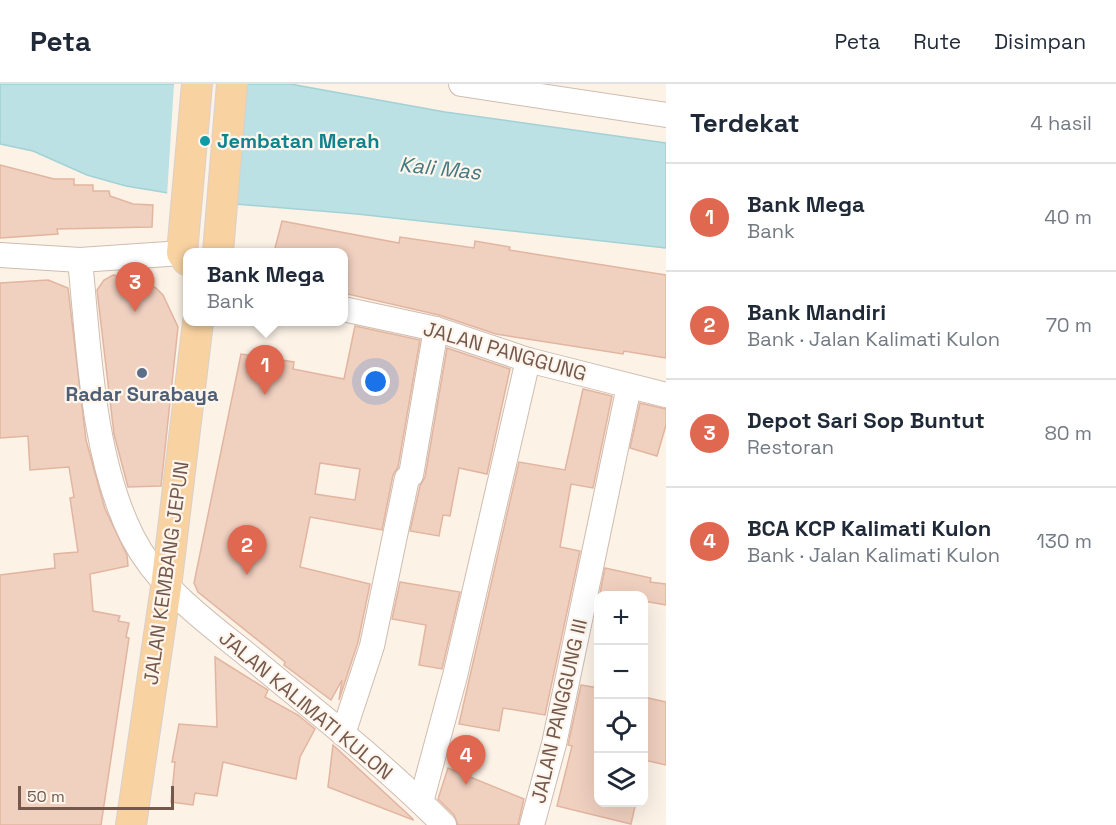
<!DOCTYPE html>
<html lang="id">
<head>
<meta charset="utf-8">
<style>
  :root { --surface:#fff; --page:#f2f2f3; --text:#1f2937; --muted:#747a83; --line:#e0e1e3; --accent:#e16850 }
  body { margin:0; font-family:"Space Grotesk",sans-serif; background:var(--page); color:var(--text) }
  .controls { position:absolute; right:18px; bottom:18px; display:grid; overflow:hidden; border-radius:12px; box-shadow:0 6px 24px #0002 }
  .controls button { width:54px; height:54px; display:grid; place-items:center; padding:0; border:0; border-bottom:2px solid var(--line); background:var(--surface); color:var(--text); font:30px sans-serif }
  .scale { position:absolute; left:18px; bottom:15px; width:156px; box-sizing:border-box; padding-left:6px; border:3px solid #74584c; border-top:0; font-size:16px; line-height:21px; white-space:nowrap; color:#74584c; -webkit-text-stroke:4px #fef6ed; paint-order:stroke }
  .you { position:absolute; left:376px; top:298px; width:21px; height:21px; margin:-15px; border:4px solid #fff; border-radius:50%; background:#1a73e8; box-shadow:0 0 0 9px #1a73e833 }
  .badge { display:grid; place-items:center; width:39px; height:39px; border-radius:50%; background:var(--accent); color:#fff; font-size:20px; font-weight:700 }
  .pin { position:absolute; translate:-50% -50px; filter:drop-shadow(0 2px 3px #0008) }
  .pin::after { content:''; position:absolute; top:32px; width:21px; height:18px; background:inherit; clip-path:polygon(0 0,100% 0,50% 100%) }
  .popup { position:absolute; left:183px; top:164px; width:165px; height:78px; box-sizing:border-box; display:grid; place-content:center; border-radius:12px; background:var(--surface); filter:drop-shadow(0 2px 4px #0005); font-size:20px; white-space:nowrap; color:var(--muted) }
  .popup b { font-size:22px; color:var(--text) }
  .popup::after { content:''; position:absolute; left:50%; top:100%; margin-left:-12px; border:12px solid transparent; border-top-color:var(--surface) }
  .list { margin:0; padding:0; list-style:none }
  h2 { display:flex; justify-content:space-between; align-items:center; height:78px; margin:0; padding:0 24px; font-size:26px }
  h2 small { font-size:20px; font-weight:400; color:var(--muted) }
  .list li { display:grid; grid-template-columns:39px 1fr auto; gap:18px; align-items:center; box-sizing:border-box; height:108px; padding:0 24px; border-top:2px solid var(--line) }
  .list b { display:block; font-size:22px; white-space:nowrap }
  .list p { margin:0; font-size:20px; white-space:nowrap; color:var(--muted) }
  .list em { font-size:20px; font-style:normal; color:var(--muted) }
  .icon { flex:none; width:33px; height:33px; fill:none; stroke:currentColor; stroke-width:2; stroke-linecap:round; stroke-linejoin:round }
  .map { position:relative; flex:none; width:666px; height:741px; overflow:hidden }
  header { display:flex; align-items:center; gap:36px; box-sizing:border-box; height:84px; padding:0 30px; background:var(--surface); border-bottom:2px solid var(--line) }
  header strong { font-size:28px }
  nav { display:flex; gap:33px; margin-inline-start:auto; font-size:21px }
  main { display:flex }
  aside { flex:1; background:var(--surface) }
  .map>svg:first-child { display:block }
</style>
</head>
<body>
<header>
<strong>Peta</strong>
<nav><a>Peta</a><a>Rute</a><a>Disimpan</a></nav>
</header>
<main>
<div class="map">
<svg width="666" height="741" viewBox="0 0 666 741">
  <rect width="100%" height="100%" fill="#fcf2e6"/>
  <polygon fill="#bbe1e5" stroke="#a2d1d6" stroke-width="1.5" points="0,0 290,0 445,28 666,59 666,164 357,130 235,120 126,102 87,91 33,67 0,60"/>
  <polygon fill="#fcf2e6" points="174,0 245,0 222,119 167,112"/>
  <g fill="#f0d0bf" stroke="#e2b5a0" stroke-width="1.5" fill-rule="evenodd">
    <polygon points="0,81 54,95 74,95 74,101 93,101 93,107 109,107 110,112 133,120 153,121 152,143 57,145 58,150 0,154"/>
    <polygon points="282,137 399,159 400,153 474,164 475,157 510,163 509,166 666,191 666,274 624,267 623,270 496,250 439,231 343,209 343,168 274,168"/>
    <polygon points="113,191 143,197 156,204 163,211 178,243 161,402 128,403 114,350 97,206 104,196"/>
    <polygon points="48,196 68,204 86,356 105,425 127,471 128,482 90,490 93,527 120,532 118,537 129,539 126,553 129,554 101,741 0,741 0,491 55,484 54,470 78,468 70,414 74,413 69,383 30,386 28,352 0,354 0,199"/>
    <path d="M355,242L420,256L398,383L393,391L382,446L310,433L300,483L370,500L358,558L339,616L342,596L331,616L284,581L285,578L198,508L194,499L241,270L294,278L293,285L344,295ZM320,379L360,385L355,416L315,410Z"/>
    <polygon points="447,264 510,285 487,390 459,384 450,432 443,431 439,452 410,447 420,402 425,393"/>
    <polygon points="583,305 612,312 593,404 571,400 560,463 580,467 545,631 503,624 499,647 459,640 519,378 565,386"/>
    <polygon points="640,319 666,325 666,341 657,372 630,364"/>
    <polygon points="605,484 651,494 650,498 666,500 666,521 644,517 644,512 600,509"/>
    <polygon points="400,498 460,508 442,585 419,581 426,541 392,535"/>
    <polygon points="215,573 268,606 265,613 298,631 315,645 300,673 296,695 223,678 217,712 195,709 193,721 171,718 175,678 172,678 179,640 217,643"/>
    <polygon points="581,601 598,604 598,718 636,718 631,740 557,722 572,662 568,661"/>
    <polygon points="644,613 666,618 666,681 644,676"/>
    <polygon points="333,661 413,735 413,736 328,703"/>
    <polygon points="448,684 524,715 518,741 458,741 454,731 438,715"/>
  </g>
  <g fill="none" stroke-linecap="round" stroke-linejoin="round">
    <defs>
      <g id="minor">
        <polyline points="461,0 666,31"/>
        <polyline points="0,171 80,176 182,169"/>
        <path d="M80,176C89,264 92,372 132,452C159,506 210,540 255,577C319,630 386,682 444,741"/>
        <polyline points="343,225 436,245 528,276 666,311"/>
        <polyline points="343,650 372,562 407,394 411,391 436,245"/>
        <polyline points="421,718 455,592 528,276"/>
        <polyline points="532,741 554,660 629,302"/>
      </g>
      <g id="major">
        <polyline points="218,168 232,0"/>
        <polyline points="187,176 182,169 197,0"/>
        <polyline points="131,741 166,503 198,238"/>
      </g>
    </defs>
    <use href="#minor" stroke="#cfbcb0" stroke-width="26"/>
    <use href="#major" stroke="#d8d0cd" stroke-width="32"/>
    <use href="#minor" stroke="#fff" stroke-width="24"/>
    <use href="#major" stroke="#f8d2a1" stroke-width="30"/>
  </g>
  <circle fill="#0f9aa8" stroke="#fef6ed" stroke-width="2" cx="205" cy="57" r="6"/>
  <circle fill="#5c6f8a" stroke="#fef6ed" stroke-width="2" cx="142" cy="289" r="6"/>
  <g text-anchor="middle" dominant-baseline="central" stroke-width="4.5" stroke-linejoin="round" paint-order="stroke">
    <g font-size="20" font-weight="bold" fill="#0d838f" stroke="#fef6ed" text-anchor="start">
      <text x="217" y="57">Jembatan Merah</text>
    </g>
    <g font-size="20" fill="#74584c" stroke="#fef6ed">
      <text transform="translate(505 267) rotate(16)">JALAN PANGGUNG</text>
      <text transform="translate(166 489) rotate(-82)">JALAN KEMBANG JEPUN</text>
      <text transform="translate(306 621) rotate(40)">JALAN KALIMATI KULON</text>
      <text transform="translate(559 627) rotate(-77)">JALAN PANGGUNG III</text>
    </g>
    <g font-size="20" font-weight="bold" fill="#4e5e75" stroke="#fef6ed">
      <text x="142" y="310">Radar Surabaya</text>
    </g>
    <g font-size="21" font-style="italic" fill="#437980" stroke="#fef6ed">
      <text transform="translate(440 84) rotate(6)">Kali Mas</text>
    </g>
  </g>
</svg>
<div class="controls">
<button>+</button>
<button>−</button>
<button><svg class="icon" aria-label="locate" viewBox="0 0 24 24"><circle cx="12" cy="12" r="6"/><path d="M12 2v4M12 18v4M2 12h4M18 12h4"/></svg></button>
<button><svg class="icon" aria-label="layers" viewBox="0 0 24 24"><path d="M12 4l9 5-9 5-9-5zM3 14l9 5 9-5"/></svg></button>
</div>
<div class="scale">50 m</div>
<div class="you"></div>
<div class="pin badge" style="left:265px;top:311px">1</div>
<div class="popup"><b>Bank Mega</b>Bank</div>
<div class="pin badge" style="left:247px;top:491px">2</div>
<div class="pin badge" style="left:135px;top:228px">3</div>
<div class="pin badge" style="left:466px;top:701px">4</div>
</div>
<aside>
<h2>Terdekat<small>4 hasil</small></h2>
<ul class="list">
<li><span class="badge">1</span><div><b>Bank Mega</b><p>Bank</p></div><em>40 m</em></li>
<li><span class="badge">2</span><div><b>Bank Mandiri</b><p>Bank · Jalan Kalimati Kulon</p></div><em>70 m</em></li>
<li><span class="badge">3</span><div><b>Depot Sari Sop Buntut</b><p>Restoran</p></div><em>80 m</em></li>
<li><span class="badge">4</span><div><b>BCA KCP Kalimati Kulon</b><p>Bank · Jalan Kalimati Kulon</p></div><em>130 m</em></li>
</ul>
</aside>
</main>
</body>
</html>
